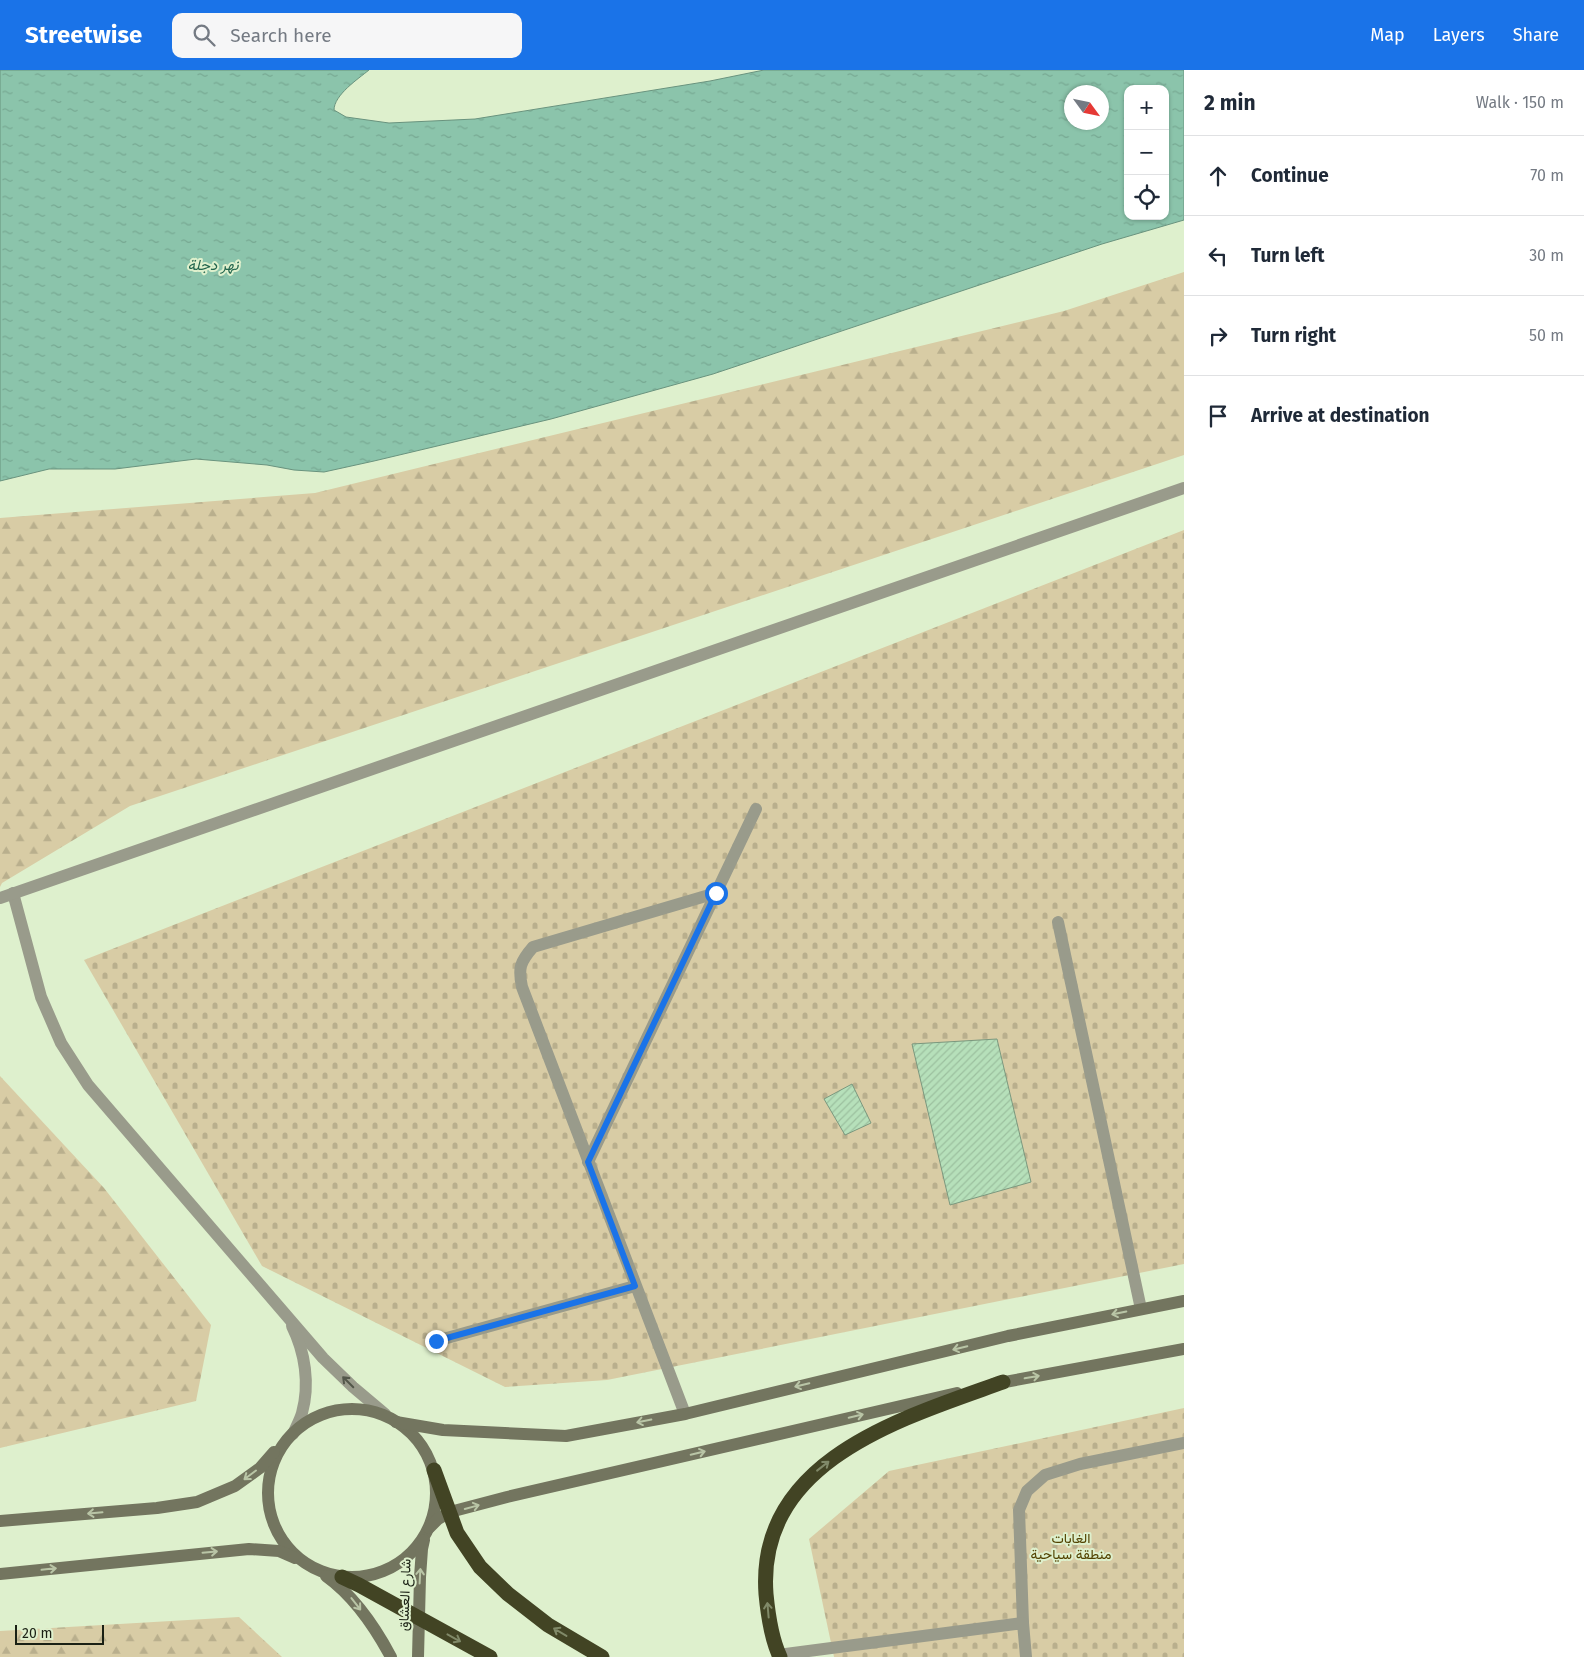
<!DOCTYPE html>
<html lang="en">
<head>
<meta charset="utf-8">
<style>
  :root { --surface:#fff; --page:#f6f6f7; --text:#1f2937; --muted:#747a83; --line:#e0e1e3; --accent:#1a73e8 }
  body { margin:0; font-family:"Fira Sans",Vazirmatn,sans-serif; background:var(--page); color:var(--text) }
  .controls { position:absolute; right:15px; top:15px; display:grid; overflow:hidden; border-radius:10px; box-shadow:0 1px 4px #0004 }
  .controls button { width:45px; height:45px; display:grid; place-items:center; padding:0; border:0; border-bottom:1px solid var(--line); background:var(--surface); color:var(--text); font:25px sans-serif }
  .compass { position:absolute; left:1064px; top:15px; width:45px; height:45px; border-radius:50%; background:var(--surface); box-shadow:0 1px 4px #0004; rotate:123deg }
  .scale { position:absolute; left:15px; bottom:12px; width:89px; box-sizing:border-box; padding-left:5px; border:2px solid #1a2014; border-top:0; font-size:14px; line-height:18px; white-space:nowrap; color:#1a2014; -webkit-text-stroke:4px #def0cd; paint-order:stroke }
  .stop { position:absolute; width:15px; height:15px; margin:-11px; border:4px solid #1a73e8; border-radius:50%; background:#fff }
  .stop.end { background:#1a73e8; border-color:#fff; box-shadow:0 1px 5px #0008 }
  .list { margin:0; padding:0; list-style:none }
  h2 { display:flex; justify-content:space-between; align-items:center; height:65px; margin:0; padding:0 20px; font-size:21px }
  h2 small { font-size:16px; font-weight:400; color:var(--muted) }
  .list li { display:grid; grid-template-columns:32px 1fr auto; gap:15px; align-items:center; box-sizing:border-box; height:80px; padding:0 20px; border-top:1px solid var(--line) }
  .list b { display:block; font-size:19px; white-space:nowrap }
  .list em { font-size:16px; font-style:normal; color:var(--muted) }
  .icon { flex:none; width:28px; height:28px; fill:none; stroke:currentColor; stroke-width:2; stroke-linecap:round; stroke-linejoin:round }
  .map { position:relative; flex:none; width:1184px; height:1587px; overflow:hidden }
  header { display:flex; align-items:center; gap:30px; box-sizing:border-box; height:70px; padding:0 25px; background:var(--accent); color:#fff }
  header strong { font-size:24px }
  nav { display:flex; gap:28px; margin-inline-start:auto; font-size:18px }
  .search { width:350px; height:45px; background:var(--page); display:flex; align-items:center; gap:12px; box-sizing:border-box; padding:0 18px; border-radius:10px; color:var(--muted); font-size:19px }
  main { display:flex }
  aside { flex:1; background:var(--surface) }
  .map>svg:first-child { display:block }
</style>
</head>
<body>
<header>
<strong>Streetwise</strong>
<div class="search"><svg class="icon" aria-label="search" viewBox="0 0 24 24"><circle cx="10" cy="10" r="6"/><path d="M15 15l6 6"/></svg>Search here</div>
<nav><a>Map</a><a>Layers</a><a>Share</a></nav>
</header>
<main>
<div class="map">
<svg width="1184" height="1587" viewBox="0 0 1184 1587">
  <defs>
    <pattern id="forest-firs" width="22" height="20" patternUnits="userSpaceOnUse" patternTransform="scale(1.25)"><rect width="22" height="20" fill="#d8cca5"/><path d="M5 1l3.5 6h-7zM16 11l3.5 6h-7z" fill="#b9af8d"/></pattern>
    <pattern id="cemetery-stones" width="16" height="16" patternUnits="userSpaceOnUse" patternTransform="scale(1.25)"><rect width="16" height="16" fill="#d8cca5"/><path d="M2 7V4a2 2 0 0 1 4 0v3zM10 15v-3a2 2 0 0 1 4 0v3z" fill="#b9af8d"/></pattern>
    <pattern id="water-ripples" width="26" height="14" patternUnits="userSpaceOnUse" patternTransform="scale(1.25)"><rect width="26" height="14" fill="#8bc4ab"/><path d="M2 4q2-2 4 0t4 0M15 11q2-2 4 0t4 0" fill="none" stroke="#77a892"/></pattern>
    <pattern id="building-hatch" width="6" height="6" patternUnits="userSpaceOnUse" patternTransform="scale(1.25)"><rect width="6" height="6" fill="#b6e0ba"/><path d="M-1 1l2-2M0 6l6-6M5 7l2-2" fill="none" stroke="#9cc09f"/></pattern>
  </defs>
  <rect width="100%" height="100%" fill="#def0cd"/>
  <g fill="url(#forest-firs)">
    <polygon points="1184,202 1184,385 130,736 2,813 0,817 0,448 315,423 1064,241"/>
    <polygon points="0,1006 104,1118 211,1255 196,1331 0,1378"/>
    <polygon points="239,1547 282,1587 0,1587 0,1561"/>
  </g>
  <g fill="url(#cemetery-stones)">
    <polygon points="1184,460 1184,1194 607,1310 505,1317 262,1196 84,890"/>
    <polygon points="1184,1338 1184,1587 834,1587 809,1469 889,1401"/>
  </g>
  <path fill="url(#water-ripples)" stroke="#69937e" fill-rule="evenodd" d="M0,0H369C358,9 334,25 334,40L346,47L389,53L475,49L710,11L764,0H1184V150L1102,174L713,304L551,349L374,391L324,402L294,400L267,395L196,389L115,399H49L0,411ZM1128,19H1165V146H1128ZM1072,22H1102V52H1072Z"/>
  <g fill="url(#building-hatch)" stroke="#7b987e">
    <polygon points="997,969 1031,1112 950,1135 912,974"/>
    <polygon points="852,1014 871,1053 845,1065 824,1029"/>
  </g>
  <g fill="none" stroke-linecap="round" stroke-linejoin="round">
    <g stroke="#999b8b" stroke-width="12">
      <polyline points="1058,852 1141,1239"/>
      <polyline points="588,1092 756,739"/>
      <polyline points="436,1271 635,1216"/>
      <path d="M685,1344L522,917C518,898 520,892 533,877L716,823"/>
      <polyline points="1023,1553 1019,1440 1027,1421 1045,1405 1080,1394 1184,1373"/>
      <polyline points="778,1585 1023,1553 1026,1587"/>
    </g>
    <g stroke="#999b8b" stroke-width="12">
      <polyline points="13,823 41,927 61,973 88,1015 323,1288 353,1317 385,1344"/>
      <polyline points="0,828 1184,418"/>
      <path d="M292,1256C305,1282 310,1314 302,1343C300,1350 296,1357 293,1364"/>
    </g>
    <g stroke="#73755f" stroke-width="12">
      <polyline points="994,1314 1184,1279"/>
      <circle cx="352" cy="1423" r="84"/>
      <polyline points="396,1352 443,1360 566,1366 685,1344 1008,1266 1184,1231"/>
      <polyline points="0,1451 157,1438 197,1432 235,1416 260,1398 274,1382"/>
      <polyline points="429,1458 438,1449 450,1442 507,1427 957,1323"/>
      <polyline points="0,1504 249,1479 279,1481 295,1488"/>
      <path d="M326,1506C354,1526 375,1557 391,1587"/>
      <polyline points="418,1587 420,1507 422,1479 424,1470"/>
    </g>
    <g stroke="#424424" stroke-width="15">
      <polyline points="434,1400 457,1463 480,1497 508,1524 548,1555 602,1587"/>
      <polyline points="342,1507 359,1515 490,1587"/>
      <path d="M780,1587C771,1568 768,1545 766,1524C756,1390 903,1348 1003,1312"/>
    </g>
  </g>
  <defs><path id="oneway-shaft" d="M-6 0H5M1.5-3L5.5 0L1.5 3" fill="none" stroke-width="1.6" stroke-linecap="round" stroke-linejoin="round" transform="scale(1.25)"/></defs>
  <g stroke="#b9c5a6">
    <use href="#oneway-shaft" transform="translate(1119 1243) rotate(168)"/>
    <use href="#oneway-shaft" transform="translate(960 1278) rotate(167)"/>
    <use href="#oneway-shaft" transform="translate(1032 1307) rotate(-10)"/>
    <use href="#oneway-shaft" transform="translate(802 1315) rotate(167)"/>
    <use href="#oneway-shaft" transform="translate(856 1346) rotate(-13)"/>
    <use href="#oneway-shaft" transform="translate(644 1351) rotate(169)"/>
    <use href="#oneway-shaft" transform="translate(698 1383) rotate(-13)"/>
    <use href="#oneway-shaft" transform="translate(250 1405) rotate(143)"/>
    <use href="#oneway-shaft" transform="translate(472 1437) rotate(-15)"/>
    <use href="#oneway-shaft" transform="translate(95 1443) rotate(175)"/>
    <use href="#oneway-shaft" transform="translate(210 1482) rotate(-5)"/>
    <use href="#oneway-shaft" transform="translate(49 1499) rotate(-6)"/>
    <use href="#oneway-shaft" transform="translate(420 1506) rotate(-87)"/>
    <use href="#oneway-shaft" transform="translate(356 1534) rotate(52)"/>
  </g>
  <use stroke="#53574a" href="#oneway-shaft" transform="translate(348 1312) rotate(-135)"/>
  <g stroke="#808968">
    <use href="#oneway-shaft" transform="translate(823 1396) rotate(-38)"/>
    <use href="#oneway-shaft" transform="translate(768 1540) rotate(-95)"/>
    <use href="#oneway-shaft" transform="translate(560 1562) rotate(-149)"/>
    <use href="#oneway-shaft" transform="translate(454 1568) rotate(29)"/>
  </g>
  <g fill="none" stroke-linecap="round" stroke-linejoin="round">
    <polyline stroke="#1a73e8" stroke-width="6" points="436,1271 635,1216 588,1092 716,823"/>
  </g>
  <g text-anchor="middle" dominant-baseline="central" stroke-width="4" stroke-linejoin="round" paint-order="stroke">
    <g font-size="14" fill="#524200" stroke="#def0cd">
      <text x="1071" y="1468">الغابات<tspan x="1071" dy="16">منطقة سياحية</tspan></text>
    </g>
    <g font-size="14" fill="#1a2014" stroke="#def0cd">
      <text transform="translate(405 1525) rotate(-88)">شارع العشاق</text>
    </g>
    <g font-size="15" font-style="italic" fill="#22654d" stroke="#def0cd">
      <text x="213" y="195">نهر دجلة</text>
    </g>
  </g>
</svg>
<div class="controls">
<button>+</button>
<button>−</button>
<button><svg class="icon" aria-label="locate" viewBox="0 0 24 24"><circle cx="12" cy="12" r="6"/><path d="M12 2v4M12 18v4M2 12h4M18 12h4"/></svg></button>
</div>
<svg class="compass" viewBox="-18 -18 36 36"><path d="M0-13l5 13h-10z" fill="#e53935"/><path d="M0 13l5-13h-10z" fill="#747a83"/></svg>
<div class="scale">20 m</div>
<div class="stop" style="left:716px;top:823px"></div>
<div class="stop end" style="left:436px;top:1271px"></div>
</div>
<aside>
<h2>2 min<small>Walk · 150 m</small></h2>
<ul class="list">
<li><svg class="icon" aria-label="ahead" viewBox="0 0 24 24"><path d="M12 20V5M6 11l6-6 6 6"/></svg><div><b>Continue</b></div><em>70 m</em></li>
<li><svg class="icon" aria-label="left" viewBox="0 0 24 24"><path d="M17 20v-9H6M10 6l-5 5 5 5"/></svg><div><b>Turn left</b></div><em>30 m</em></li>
<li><svg class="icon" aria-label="right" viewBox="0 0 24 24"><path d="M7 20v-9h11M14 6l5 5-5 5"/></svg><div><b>Turn right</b></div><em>50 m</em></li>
<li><svg class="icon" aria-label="arrive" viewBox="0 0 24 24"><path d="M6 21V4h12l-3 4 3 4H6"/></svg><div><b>Arrive at destination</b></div></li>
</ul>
</aside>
</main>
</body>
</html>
